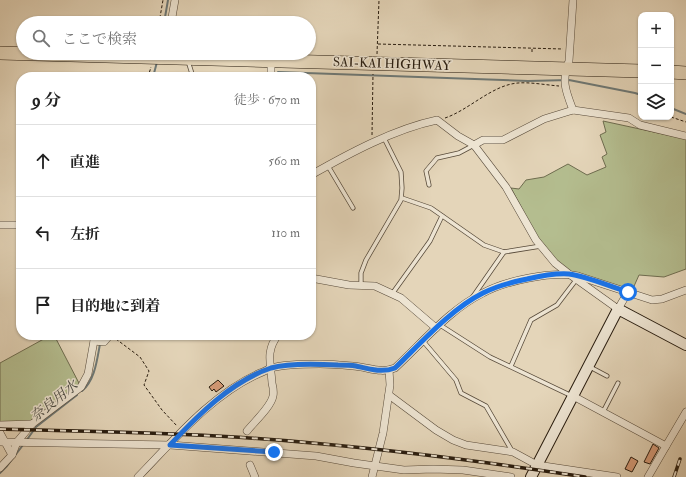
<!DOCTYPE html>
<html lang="ja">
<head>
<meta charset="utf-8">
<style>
  :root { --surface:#fff; --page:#f6f6f6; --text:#222; --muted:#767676; --line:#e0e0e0 }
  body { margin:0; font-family:"IM FELL Double Pica","Noto Serif JP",serif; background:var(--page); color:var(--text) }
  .controls { position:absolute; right:12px; top:12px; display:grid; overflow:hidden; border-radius:8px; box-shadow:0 1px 3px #0004 }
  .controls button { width:36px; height:36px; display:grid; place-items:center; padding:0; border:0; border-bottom:1px solid var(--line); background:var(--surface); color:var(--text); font:20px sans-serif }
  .stop { position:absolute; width:12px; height:12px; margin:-9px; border:3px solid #1a73e8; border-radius:50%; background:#fff }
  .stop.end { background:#1a73e8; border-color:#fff; box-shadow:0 1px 4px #0008 }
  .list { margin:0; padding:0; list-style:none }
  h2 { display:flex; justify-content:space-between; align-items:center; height:52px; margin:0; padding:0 16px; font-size:17px }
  h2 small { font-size:13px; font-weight:400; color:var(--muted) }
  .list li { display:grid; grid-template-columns:26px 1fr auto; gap:12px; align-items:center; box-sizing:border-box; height:72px; padding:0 16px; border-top:1px solid var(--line) }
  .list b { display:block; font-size:15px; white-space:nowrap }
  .list em { font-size:13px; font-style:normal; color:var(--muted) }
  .icon { flex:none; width:22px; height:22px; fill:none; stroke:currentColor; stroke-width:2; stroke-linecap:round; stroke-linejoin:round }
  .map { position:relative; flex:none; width:686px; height:477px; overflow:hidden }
  .search { position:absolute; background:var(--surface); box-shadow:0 1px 3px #0004; left:16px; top:16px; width:300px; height:44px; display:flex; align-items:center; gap:10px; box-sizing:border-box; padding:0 14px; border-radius:22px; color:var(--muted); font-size:15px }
  .panel { position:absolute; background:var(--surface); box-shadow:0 1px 3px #0004; left:16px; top:72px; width:300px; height:268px; border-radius:16px }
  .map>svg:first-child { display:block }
</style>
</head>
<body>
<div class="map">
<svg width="686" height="477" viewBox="0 0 686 477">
  <rect width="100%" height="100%" fill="#e4d5b9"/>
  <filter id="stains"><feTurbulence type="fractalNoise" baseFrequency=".005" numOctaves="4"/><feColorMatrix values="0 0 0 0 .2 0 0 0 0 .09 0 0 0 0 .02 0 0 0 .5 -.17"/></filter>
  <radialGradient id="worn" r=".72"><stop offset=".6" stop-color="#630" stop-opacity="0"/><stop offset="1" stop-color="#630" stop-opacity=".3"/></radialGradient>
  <g fill="#b4bd8f" stroke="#6e6c4f">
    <polygon points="603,121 686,139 686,269 664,277 639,275 631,293 570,274 555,259 537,237 511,188 519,189 526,180 544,177 568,164 587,175 606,167 602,157 607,154 600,135 606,132"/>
    <polygon points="51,335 54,335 81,387 32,424 0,424 0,363"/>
  </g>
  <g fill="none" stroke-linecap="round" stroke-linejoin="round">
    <g stroke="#6d7876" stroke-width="2">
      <polyline points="164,23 168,0"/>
      <polyline points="153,77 157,62"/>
      <polyline points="278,77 278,72 528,81 569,80 635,93 641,95"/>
      <polyline points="671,108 686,114"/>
      <path d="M82,391C95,380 97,360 100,344"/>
      <polyline points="26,441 36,427 77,395"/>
      <polyline points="0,473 7,466 23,445"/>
    </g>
  </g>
  <g fill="#d79c79" stroke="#281c0f">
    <polygon points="218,380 224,386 216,392 214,389 212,391 209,387"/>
    <polygon points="653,444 659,448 650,464 644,462"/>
    <polygon points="631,457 638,461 632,472 625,469"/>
  </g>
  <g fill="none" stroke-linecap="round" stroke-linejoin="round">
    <defs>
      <g id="lane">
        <polyline points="188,61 193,77"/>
        <polyline points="328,166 353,208"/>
        <polyline points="429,185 426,171 437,158 459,153 474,145"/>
        <polyline points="402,198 431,208 484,245 504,252 541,246"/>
        <polyline points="361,284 361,273 366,260 401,200 402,188 401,172 384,138"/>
        <polyline points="392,294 430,241 442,216"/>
        <polyline points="472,298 504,252"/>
        <polyline points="440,325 490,357 572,396"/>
        <polyline points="423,341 456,380 461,393 486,406 512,451"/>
        <polyline points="511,366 531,320 557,305 576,280"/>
        <polyline points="590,367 607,376"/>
        <polyline points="603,412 618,383"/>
      </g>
      <g id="street">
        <path d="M573,0L569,61C561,81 566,92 573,110"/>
        <polyline points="171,23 175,0"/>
        <polyline points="271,77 271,53"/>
        <polyline points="474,145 483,140 503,140 544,119 573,110 629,118 640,125 686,136"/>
        <path d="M311,175C348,154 394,129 437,120L458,136L474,145L506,187L536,240L555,263L569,274L618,309L628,292"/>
        <polyline points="0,225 21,225"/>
        <polyline points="311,278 349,285 375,286 401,298 436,328"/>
        <polyline points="94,341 104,342 110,335"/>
        <polyline points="389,395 436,430 453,440 466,445 513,452 537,465 617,477"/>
        <polyline points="573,396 666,446 648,477"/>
        <polyline points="0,425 32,424"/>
        <path d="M247,431C254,422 271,407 273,396C274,392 273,387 272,383C271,365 265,351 278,335"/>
        <polyline points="0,433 12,455"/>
        <polyline points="0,442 170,445 316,456 354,463 404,470 433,469 463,470 511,477"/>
        <polyline points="666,446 686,412"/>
        <polyline points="250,465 255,477"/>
        <polyline points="0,468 12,455 17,442 32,424 81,387 88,374 95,335"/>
        <path d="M138,477C174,440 212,394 260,373C264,372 268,369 271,368C285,364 305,364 320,364C331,364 342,365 353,366C368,367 381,374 395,368C422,343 450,309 483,293C498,285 513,281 529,278C545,275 562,273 578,276L652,300L662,299L686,290"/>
        <polyline points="372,477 383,433 390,385 389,370"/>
      </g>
      <polyline id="secondary" points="531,477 618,309 686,345"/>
      <g id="highway">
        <polyline points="0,53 641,71"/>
        <polyline points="671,72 686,73"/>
      </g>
    </defs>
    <use href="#lane" stroke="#574a3a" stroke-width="5"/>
    <use href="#street" stroke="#574a3a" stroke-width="8"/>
    <use href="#secondary" stroke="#281c0f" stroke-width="12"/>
    <use href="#highway" stroke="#281c0f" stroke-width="14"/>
    <g stroke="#281c0f" stroke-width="1" stroke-dasharray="3 2" stroke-linecap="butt">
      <polyline points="159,23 163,0"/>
      <polyline points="378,44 563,49"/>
      <polyline points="532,49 532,54"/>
      <polyline points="377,54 379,0"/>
      <polyline points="148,77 151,67"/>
      <polyline points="671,117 686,122"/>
      <path d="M445,118C469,110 492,85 518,83C531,82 546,85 559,86"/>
      <polyline points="642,118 655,117"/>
      <polyline points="372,135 373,74"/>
      <polyline points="116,339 140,357 149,371 144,385 162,410 177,426"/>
    </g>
    <use href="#lane" stroke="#ede4d2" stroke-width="3.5"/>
    <use href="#street" stroke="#ede4d2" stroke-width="7"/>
    <use href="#secondary" stroke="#ede4d2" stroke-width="10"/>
    <use href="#highway" stroke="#e4d5b9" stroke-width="13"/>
    <defs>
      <g id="rail">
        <path d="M0,429C104,432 208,433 312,443C403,451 494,463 585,477"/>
        <polyline points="674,477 680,459"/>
      </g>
    </defs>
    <use href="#rail" stroke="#281c0f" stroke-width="3.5"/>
    <use href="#rail" stroke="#ede4d2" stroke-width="2" stroke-dasharray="6" stroke-linecap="butt"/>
  </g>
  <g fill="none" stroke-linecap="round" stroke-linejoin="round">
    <path stroke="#1a73e8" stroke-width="5" d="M274,452L170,445C198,415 232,381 271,368C288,363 320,364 338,365C344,365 350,365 356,366C369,369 382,373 395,368C421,343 451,309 483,293C497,286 512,282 527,279C540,276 556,273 569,274C586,276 611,287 628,292"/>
  </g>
  <g text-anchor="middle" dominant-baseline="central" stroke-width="3" stroke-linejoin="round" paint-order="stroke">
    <g font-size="13" fill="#281c0f" stroke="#ede4d2">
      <text transform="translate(392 64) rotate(2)">SAI-KAI HIGHWAY</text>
    </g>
    <g font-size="14" font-style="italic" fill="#4a4a43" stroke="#ede4d2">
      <text transform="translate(54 401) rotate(-39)">奈良用水</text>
    </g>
  </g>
  <rect width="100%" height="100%" filter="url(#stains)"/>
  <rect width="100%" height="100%" fill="url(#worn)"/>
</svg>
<div class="controls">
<button>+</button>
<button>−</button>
<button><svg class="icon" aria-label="layers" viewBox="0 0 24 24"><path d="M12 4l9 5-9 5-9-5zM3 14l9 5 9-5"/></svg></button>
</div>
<div class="stop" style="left:628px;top:292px"></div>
<div class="stop end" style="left:274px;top:452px"></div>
<div class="search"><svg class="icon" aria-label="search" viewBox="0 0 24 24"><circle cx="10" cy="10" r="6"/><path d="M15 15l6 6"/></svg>ここで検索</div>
<section class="panel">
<h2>9 分<small>徒歩 · 670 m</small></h2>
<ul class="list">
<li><svg class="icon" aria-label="ahead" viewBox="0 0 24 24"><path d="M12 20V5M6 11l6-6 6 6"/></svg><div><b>直進</b></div><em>560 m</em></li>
<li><svg class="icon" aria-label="left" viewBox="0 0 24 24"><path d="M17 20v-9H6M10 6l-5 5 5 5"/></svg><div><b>左折</b></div><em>110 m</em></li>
<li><svg class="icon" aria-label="arrive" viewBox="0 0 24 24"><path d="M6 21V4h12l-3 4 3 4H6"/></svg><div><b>目的地に到着</b></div></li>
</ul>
</section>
</div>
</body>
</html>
